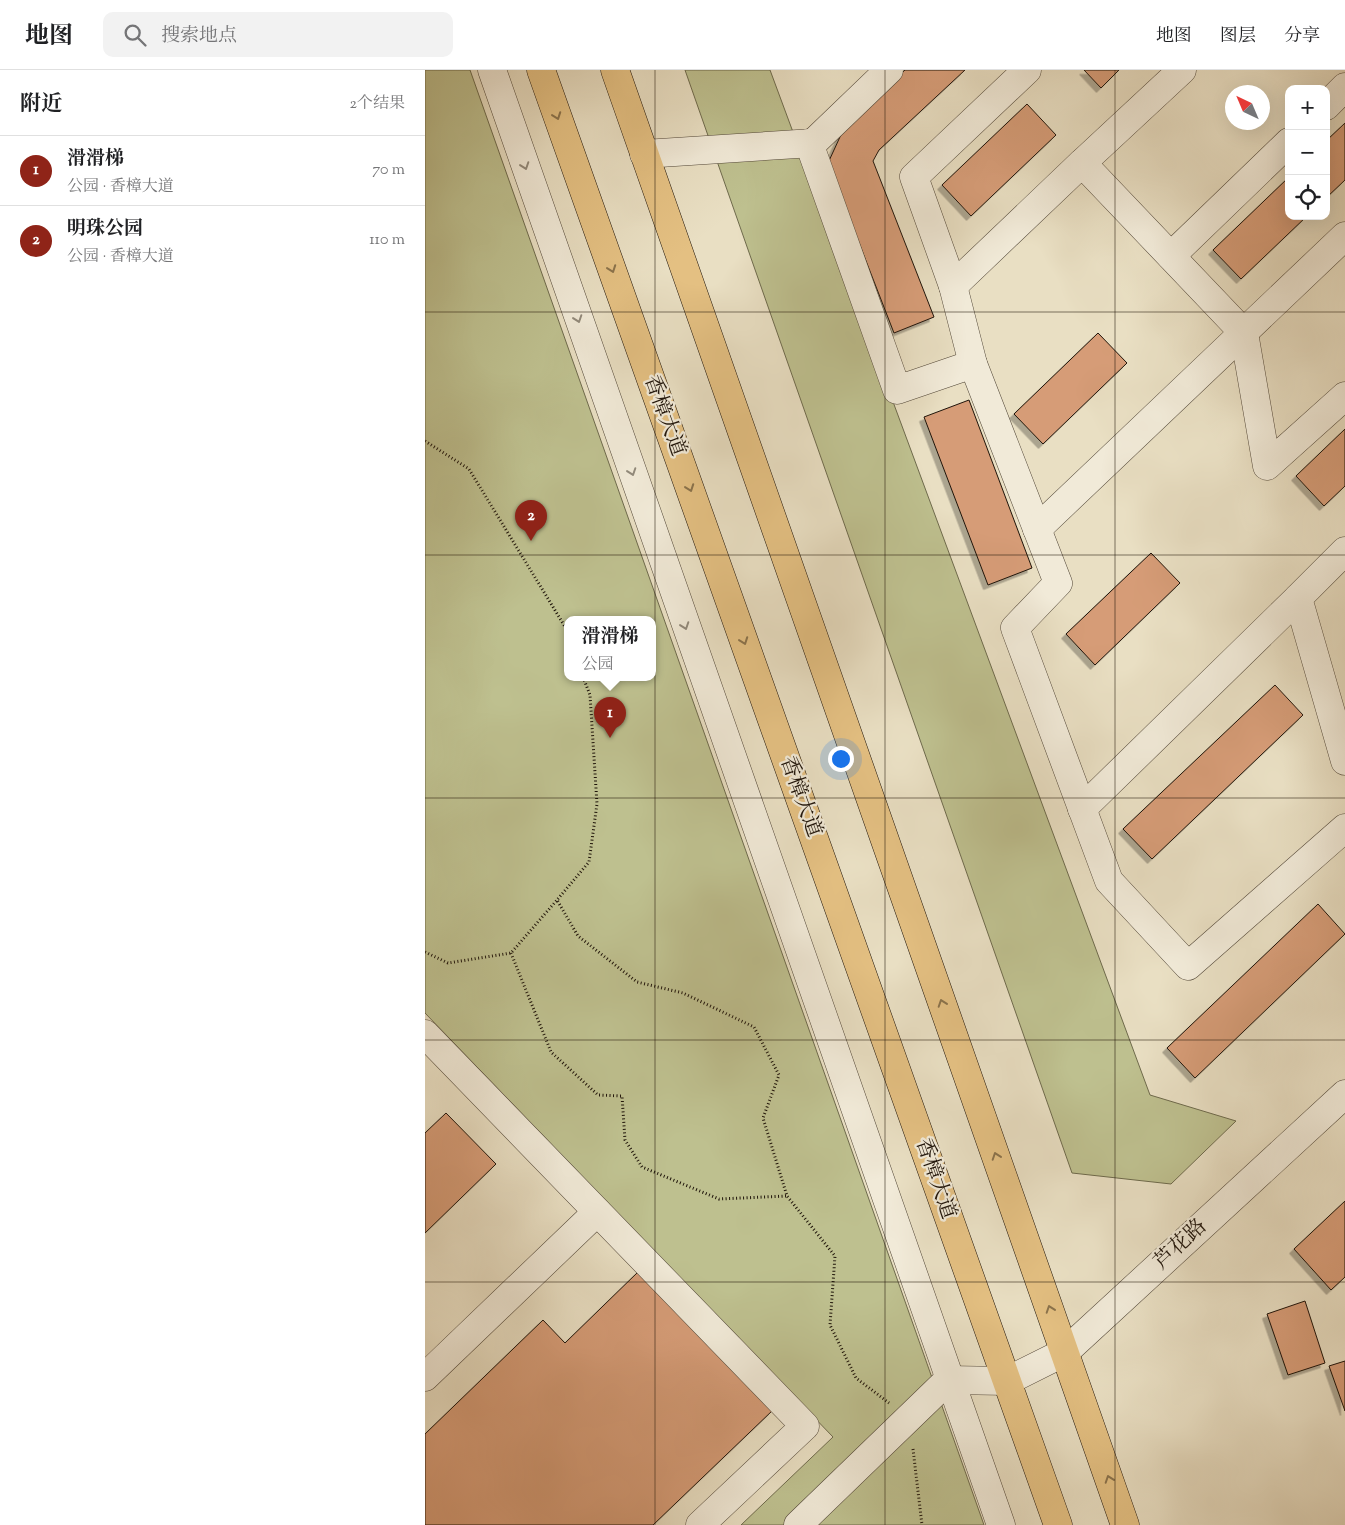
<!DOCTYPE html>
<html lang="zh">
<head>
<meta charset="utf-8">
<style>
  :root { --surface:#fff; --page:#f2f2f2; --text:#202124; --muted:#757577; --line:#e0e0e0; --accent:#8f2418 }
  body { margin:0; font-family:"Sorts Mill Goudy","Noto Serif SC",serif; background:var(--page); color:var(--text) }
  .controls { position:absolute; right:15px; top:15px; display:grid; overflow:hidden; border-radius:10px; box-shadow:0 5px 20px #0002 }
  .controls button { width:45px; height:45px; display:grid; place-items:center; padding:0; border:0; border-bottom:1px solid var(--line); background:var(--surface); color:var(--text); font:25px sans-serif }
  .compass { position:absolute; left:800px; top:15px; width:45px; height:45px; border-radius:50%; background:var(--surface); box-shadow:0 5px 20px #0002; rotate:316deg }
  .you { position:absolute; left:415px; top:688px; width:18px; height:18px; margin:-12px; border:4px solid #fff; border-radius:50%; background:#1a73e8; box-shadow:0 0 0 8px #1a73e833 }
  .badge { display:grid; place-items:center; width:32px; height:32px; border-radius:50%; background:var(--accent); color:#fff; font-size:16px; font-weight:700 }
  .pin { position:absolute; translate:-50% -41px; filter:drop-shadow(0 1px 2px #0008) }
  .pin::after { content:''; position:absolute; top:26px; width:18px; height:15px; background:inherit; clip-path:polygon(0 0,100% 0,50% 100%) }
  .popup { position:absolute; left:139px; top:546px; width:92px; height:65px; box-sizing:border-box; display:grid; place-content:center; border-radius:10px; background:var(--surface); filter:drop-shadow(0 1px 4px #0005); font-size:16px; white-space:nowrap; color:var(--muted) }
  .popup b { font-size:19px; color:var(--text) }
  .popup::after { content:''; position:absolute; left:50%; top:100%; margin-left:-10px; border:10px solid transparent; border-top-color:var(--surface) }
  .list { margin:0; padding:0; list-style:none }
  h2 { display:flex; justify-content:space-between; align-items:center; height:65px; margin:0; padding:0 20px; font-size:21px }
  h2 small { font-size:16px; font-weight:400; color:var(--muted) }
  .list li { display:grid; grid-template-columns:32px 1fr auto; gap:15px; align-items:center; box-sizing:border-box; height:70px; padding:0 20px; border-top:1px solid var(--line) }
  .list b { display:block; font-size:19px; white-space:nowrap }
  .list p { margin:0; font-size:16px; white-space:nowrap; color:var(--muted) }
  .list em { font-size:16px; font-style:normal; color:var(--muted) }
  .icon { flex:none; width:28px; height:28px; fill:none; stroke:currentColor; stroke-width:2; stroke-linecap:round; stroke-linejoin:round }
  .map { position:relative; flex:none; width:920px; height:1455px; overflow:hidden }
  header { display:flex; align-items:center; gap:30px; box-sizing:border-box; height:70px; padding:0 25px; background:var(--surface); border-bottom:1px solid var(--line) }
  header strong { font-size:24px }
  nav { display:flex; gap:28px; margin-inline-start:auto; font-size:18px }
  .search { width:350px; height:45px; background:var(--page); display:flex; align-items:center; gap:12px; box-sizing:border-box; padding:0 18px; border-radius:10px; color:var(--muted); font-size:19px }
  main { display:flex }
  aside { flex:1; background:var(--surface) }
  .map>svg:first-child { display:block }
</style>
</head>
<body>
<header>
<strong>地图</strong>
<div class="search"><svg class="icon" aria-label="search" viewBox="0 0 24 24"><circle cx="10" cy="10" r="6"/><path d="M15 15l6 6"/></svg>搜索地点</div>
<nav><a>地图</a><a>图层</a><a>分享</a></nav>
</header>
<main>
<aside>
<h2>附近<small>2个结果</small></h2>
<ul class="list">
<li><span class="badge">1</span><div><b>滑滑梯</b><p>公园 · 香樟大道</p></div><em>70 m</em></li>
<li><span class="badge">2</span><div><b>明珠公园</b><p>公园 · 香樟大道</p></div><em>110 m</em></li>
</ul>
</aside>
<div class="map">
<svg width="920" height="1455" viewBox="0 0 920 1455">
  <defs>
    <filter id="shadow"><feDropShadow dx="-4.5" dy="4.5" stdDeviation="0" flood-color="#0004"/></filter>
  </defs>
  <rect width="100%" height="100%" fill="#e9dfc3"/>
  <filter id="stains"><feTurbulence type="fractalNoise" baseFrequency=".004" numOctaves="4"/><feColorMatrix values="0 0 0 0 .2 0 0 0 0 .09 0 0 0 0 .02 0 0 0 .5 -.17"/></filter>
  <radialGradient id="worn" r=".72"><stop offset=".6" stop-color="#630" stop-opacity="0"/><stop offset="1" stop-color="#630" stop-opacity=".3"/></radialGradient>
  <g fill="#bec08f" stroke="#6e6a4c" fill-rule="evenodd">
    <path d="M0,0H45L559,1455H316L408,1367L0,943ZM142,549H228V607H142Z"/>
    <polygon points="260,0 345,0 725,1025 811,1051 746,1114 647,1103"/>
  </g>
  <g fill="#d69c77" stroke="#1f140a" filter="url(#shadow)">
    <polygon points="480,0 540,0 454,80 448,91 509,247 469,263 403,93 420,56"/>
    <polygon points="659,0 694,0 676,18"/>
    <polygon points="602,34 631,65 546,146 517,115"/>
    <polygon points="920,53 920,110 901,128 901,71"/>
    <polygon points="864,107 864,146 882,146 816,209 788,180"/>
    <polygon points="673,263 702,293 618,374 589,344"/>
    <polygon points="544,330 607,498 563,515 499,347"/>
    <polygon points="920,359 920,416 899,436 871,406"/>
    <polygon points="726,483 755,513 670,595 641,564"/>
    <polygon points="850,615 878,645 727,789 698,759"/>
    <polygon points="893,834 920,864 770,1008 742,978"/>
    <polygon points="21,1043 71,1094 0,1163 0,1063"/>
    <polygon points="920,1131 920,1207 906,1220 869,1179"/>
    <polygon points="214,1201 348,1340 228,1455 0,1455 0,1364 118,1250 140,1273"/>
    <polygon points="880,1231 900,1293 863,1305 842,1244"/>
    <polygon points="920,1291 920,1341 904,1296"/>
  </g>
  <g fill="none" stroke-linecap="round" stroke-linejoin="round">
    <defs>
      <g id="minor">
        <polyline points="67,0 576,1455"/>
        <polyline points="602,0 489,107 528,216 657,93 819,263 842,396 920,326"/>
        <polyline points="901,36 920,17"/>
        <polyline points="384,73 472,320 548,294 633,513 590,558 684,811 763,896 920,758"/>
        <polyline points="219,84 388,73 464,0"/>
        <polyline points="657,93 757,0"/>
        <polyline points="746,186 864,72"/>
        <polyline points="528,216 548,294"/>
        <polyline points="612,459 920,166"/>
        <polyline points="920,481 873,528 920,691"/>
        <polyline points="657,739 873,528"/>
        <polyline points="0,964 380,1356 275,1455"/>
        <polyline points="0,1307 172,1142"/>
        <polyline points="373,1455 523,1310 582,1311 640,1282 920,1024"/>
      </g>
      <g id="major">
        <polyline points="116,0 633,1455"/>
        <polyline points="190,0 700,1455"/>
      </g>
    </defs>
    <use href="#minor" stroke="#524738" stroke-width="29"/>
    <use href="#major" stroke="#1f140a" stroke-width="29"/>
    <g stroke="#1f140a" stroke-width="3" stroke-dasharray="1 2.5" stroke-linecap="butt">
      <polyline points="0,371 44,399 142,560"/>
      <polyline points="158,607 165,625 172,734 164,792 132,830 153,866 212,912 258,923 329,957 354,1005 338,1048 362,1126 410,1186 405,1255 431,1308 464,1333"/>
      <polyline points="0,882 23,893 86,883 132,830"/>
      <polyline points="86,883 126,982 173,1025 197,1026 200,1070 217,1097 294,1129 362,1126"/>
      <polyline points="488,1379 497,1455"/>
    </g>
    <use href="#minor" stroke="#f1ead8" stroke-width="28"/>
    <use href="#major" stroke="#e4c082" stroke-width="28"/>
  </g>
  <defs><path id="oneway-chevron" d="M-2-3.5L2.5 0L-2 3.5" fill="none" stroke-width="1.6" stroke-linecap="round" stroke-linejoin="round" transform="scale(1.25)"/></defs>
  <g stroke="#8b734c">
    <use href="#oneway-chevron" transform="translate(132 46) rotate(70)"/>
    <use href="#oneway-chevron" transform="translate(187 199) rotate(70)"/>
    <use href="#oneway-chevron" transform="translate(265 418) rotate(70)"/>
    <use href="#oneway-chevron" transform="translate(319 571) rotate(70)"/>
    <use href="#oneway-chevron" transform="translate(517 933) rotate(-109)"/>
    <use href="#oneway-chevron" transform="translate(571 1086) rotate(-109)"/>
    <use href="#oneway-chevron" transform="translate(625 1239) rotate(-109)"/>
    <use href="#oneway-chevron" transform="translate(684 1409) rotate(-109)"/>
  </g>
  <g stroke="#928a7b">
    <use href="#oneway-chevron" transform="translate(100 96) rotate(71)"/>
    <use href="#oneway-chevron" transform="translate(153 249) rotate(71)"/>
    <use href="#oneway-chevron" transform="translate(207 402) rotate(71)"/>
    <use href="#oneway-chevron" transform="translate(260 556) rotate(71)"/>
  </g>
  <path fill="none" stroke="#1f140a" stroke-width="1" stroke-opacity="0.55" d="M230,0V1455M460,0V1455M690,0V1455M0,242H920M0,485H920M0,728H920M0,970H920M0,1212H920"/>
  <g text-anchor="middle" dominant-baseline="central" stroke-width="4.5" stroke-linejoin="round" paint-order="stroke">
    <g font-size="21" fill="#1f140a" stroke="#f1ead8">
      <text transform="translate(239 346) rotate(70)">香樟大道</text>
      <text transform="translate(375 727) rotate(70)">香樟大道</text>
      <text transform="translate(510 1109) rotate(71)">香樟大道</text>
      <text transform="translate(756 1175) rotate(-43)">芦花路</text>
    </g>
  </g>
  <rect width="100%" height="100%" filter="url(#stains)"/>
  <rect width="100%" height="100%" fill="url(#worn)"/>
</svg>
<div class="controls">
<button>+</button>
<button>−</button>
<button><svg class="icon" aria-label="locate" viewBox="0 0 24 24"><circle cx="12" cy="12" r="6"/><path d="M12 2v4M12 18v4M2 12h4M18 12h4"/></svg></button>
</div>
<svg class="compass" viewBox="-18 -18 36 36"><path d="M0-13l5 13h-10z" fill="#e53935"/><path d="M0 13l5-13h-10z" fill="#757577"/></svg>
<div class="you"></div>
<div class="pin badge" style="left:185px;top:668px">1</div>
<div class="popup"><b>滑滑梯</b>公园</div>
<div class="pin badge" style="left:106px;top:471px">2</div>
</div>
</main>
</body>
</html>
